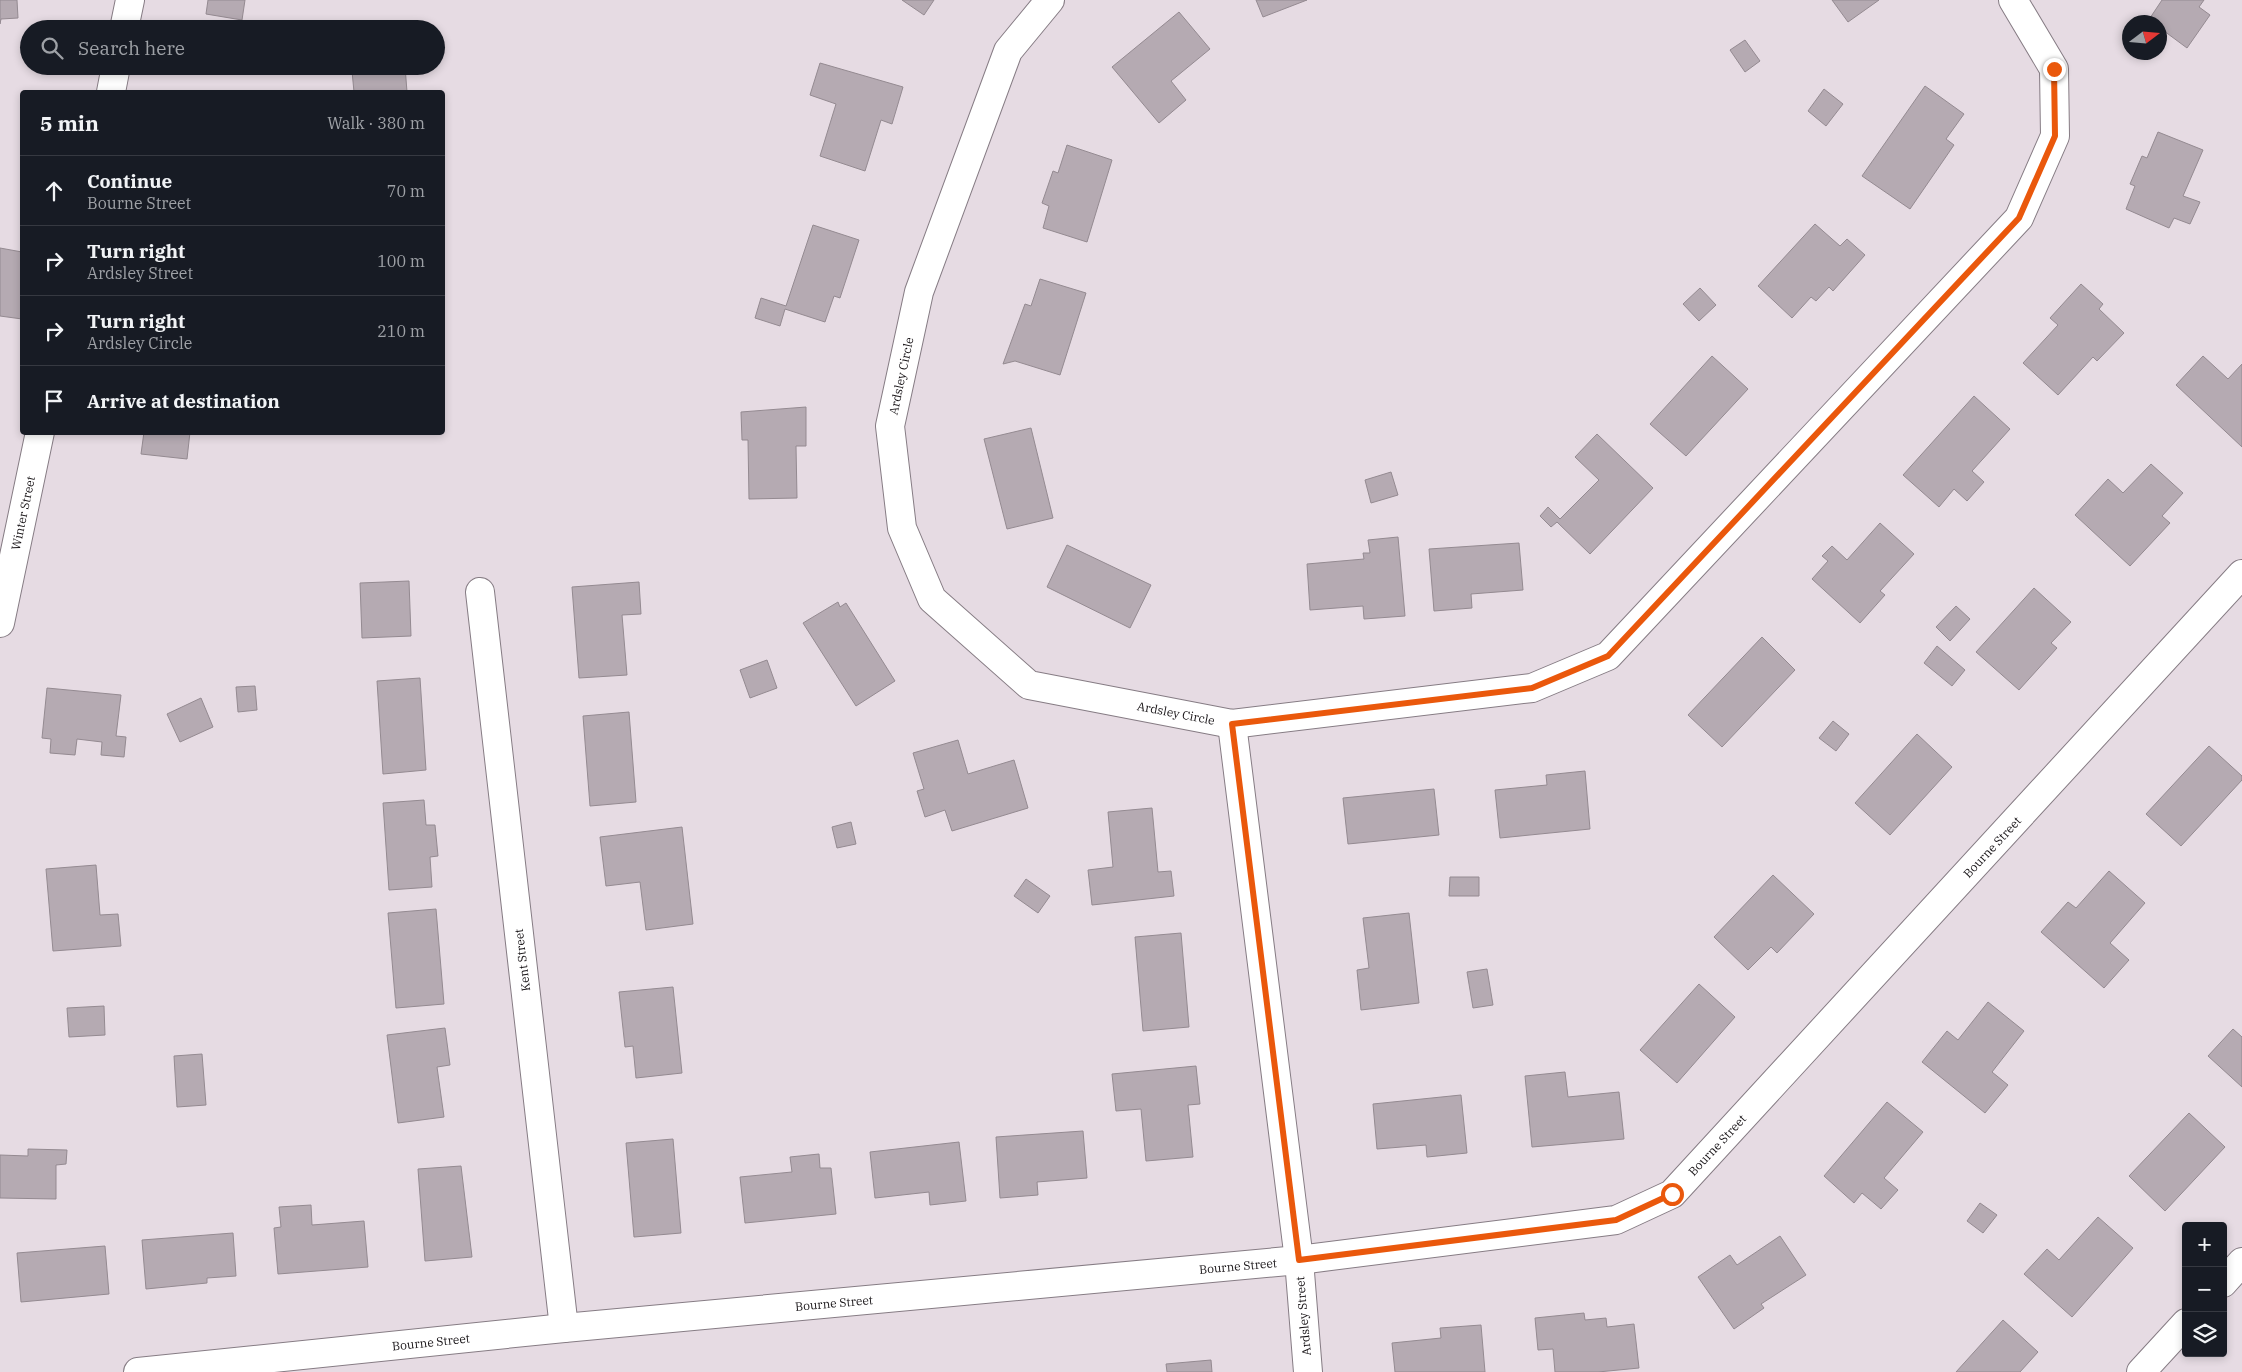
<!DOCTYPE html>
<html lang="en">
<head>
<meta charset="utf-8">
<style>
  :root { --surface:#171b24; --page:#20242c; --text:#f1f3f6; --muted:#9ea1a6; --line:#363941 }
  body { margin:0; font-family:"IBM Plex Serif",serif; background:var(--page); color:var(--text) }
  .controls { position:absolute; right:15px; bottom:15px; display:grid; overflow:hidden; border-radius:5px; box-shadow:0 2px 8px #0003 }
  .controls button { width:45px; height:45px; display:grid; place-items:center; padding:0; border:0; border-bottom:1px solid var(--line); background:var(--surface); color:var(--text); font:25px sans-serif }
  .compass { position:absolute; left:2122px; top:15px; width:45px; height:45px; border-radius:50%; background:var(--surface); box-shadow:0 2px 8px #0003; rotate:74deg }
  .stop { position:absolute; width:15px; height:15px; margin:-11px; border:4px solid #ea580c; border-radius:50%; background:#fff }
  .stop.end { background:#ea580c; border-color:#fff; box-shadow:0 1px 5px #0008 }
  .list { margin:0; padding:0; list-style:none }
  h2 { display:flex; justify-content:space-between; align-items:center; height:65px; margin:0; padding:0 20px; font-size:21px }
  h2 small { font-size:16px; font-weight:400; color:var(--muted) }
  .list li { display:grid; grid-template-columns:32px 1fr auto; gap:15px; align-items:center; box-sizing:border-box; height:70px; padding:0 20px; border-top:1px solid var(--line) }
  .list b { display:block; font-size:19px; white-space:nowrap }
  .list p { margin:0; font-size:16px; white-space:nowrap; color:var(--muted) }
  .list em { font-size:16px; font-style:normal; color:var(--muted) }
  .icon { flex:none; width:28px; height:28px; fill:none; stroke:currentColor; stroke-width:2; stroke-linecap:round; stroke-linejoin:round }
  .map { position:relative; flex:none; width:2242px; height:1372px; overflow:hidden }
  .search { position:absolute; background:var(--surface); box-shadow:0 2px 8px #0003; left:20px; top:20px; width:425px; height:55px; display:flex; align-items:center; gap:12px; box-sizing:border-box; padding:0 18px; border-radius:28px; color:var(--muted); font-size:19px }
  .panel { position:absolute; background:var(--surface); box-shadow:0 2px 8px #0003; left:20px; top:90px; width:425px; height:345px; border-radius:5px }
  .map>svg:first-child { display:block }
</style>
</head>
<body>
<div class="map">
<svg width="2242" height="1372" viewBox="0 0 2242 1372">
  <rect width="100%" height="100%" fill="#e6dbe3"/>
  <g fill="#b5aab2" stroke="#948a91">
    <polygon points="0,0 17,0 18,18 1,19 0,24"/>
    <polygon points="208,0 245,0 242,20 206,14"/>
    <polygon points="902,0 934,0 924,15"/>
    <polygon points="1256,0 1307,0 1263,17"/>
    <polygon points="1832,0 1879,0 1848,22"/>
    <polygon points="2162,0 2204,0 2199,7 2210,15 2187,48 2160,28 2160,22 2148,21"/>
    <polygon points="1179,12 1210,49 1171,81 1186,100 1159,123 1112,67"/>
    <polygon points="1745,40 1760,61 1745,72 1730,50"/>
    <polygon points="820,63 903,87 892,124 881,120 865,171 820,156 836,104 810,95"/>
    <polygon points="405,66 407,92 354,92 352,71"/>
    <polygon points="1925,86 1964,114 1946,139 1954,145 1910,209 1862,176"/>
    <polygon points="1824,89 1843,104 1826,126 1808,111"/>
    <polygon points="2158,132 2203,150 2183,196 2200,202 2190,224 2174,218 2169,228 2126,209 2135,186 2130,184 2142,156 2147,158"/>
    <polygon points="1067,145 1112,160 1087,242 1043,228 1049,206 1042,203 1053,171 1058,173"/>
    <polygon points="1815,224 1840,246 1847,239 1865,255 1833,291 1829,287 1816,301 1811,297 1792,318 1758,286"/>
    <polygon points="813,225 859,240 840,298 834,296 825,322 785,309 780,326 755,318 761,298 786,306"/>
    <polygon points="0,248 22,252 22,319 0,316"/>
    <polygon points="1040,279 1086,293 1060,375 1015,361 1003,364 1025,304 1031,306"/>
    <polygon points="2081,284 2103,304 2099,309 2124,333 2097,361 2093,357 2058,395 2023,363 2058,325 2050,318"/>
    <polygon points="1700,288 1716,305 1699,321 1683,304"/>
    <polygon points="1712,356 1748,389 1686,456 1650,424"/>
    <polygon points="2203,356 2228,379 2242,364 2242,447 2176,385"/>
    <polygon points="1974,396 2010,429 1972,471 1984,482 1967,501 1954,489 1939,507 1903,475"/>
    <polygon points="806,407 806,446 796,446 797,498 749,499 748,440 742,440 741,412"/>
    <polygon points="1031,428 1053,518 1007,529 984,439"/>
    <polygon points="144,432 190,432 187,459 141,454"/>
    <polygon points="1597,434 1653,488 1590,554 1557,522 1551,527 1540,516 1548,507 1560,519 1599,480 1575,457"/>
    <polygon points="2151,464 2183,493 2162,516 2170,523 2130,566 2075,515 2108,479 2123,493"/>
    <polygon points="1391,472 1398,495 1371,503 1365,480"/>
    <polygon points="1880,523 1914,554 1880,591 1885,595 1860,623 1812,579 1828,561 1822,556 1832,546 1847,560"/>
    <polygon points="1398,537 1405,616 1364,619 1363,606 1310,610 1307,564 1364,559 1363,553 1370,553 1368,540"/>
    <polygon points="1519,543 1523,590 1471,594 1472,608 1434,611 1429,549"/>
    <polygon points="1067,545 1151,585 1130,628 1047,587"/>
    <polygon points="409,581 411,636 362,638 360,583"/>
    <polygon points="639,582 641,614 622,615 627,675 579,678 572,587"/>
    <polygon points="2034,588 2071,622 2051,643 2057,648 2019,690 1976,652"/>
    <polygon points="838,602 840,607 846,603 895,681 856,706 803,623"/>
    <polygon points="1956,606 1970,619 1950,641 1936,627"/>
    <polygon points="1762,637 1795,670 1722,747 1688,715"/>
    <polygon points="1937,646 1965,670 1952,686 1924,663"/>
    <polygon points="767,660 777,688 750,698 740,670"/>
    <polygon points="420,678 426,770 383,774 377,681"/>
    <polygon points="255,686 257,710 238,712 236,687"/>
    <polygon points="47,688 121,695 116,736 126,737 124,757 101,755 102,742 77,739 75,755 50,753 51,739 42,738"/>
    <polygon points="201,698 213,727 180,742 167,714"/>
    <polygon points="629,712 636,802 590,806 583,716"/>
    <polygon points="1833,721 1849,734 1836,751 1819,738"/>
    <polygon points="1917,734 1952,767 1890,835 1855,803"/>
    <polygon points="958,740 968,774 1014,760 1028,808 952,831 945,810 925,817 917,791 924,789 913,753"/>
    <polygon points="2209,746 2242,776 2242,780 2181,846 2146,814"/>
    <polygon points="1585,771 1590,829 1500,838 1495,790 1547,785 1546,775"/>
    <polygon points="1434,789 1439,835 1348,844 1343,798"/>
    <polygon points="424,800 426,825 435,825 438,856 430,857 432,887 389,890 383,803"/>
    <polygon points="1152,808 1158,872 1171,871 1174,896 1092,905 1088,870 1113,867 1108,812"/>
    <polygon points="851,822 856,844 837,848 832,827"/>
    <polygon points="682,827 693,924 646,930 640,882 606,886 600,837"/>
    <polygon points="96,865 100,915 118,914 121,946 53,951 46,869"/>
    <polygon points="2109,871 2145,903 2110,943 2129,960 2104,988 2041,932 2068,902 2076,908"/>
    <polygon points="1773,875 1814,914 1777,953 1771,947 1748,970 1714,937"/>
    <polygon points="1450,877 1479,877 1479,896 1449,896"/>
    <polygon points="1026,879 1050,896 1038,913 1014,896"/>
    <polygon points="436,909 444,1004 396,1008 388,913"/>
    <polygon points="1409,913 1419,1003 1361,1010 1357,970 1369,968 1363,918"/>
    <polygon points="1181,933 1189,1027 1143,1031 1135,937"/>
    <polygon points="1487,969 1493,1005 1473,1008 1467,972"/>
    <polygon points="1699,984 1735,1017 1677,1083 1640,1050"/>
    <polygon points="673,987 682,1073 636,1078 633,1046 625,1047 619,992"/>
    <polygon points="1988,1002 2024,1031 1992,1072 2008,1085 1985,1113 1922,1062 1947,1031 1958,1040"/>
    <polygon points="104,1006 105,1035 69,1037 67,1008"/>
    <polygon points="445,1028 450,1065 437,1067 444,1117 398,1123 387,1035"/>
    <polygon points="2233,1029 2242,1037 2242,1087 2208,1056"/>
    <polygon points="202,1054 206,1105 177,1107 174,1056"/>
    <polygon points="1196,1066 1200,1104 1188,1105 1193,1157 1146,1161 1141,1109 1116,1111 1112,1074"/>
    <polygon points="1565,1072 1568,1097 1619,1092 1624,1139 1532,1147 1525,1076"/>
    <polygon points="1461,1095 1467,1153 1427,1157 1426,1145 1377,1149 1373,1104"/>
    <polygon points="1887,1102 1923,1132 1884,1178 1898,1190 1881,1209 1862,1193 1854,1203 1824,1176"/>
    <polygon points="2189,1113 2225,1147 2165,1211 2129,1176"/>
    <polygon points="1083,1131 1087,1178 1037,1182 1038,1195 1000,1198 996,1137"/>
    <polygon points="673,1139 681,1233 634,1237 626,1143"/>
    <polygon points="959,1142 966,1201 930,1205 929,1192 875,1198 870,1152"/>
    <polygon points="28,1149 67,1150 66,1164 56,1165 56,1199 0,1198 0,1155 28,1156"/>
    <polygon points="819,1154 820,1168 831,1168 836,1214 745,1223 740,1177 792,1172 790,1157"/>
    <polygon points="461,1166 472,1257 425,1261 418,1169"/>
    <polygon points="1980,1203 1997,1215 1983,1233 1967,1221"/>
    <polygon points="311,1205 312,1225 364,1221 368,1267 278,1274 274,1228 281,1227 279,1207"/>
    <polygon points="2098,1217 2133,1248 2072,1317 2024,1274 2047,1249 2059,1260"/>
    <polygon points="233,1233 236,1276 207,1278 207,1283 146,1289 142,1240"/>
    <polygon points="1780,1236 1806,1275 1761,1304 1764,1308 1734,1329 1698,1277 1730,1255 1737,1265"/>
    <polygon points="105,1246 109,1294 21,1302 17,1253"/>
    <polygon points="1584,1313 1585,1320 1606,1318 1607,1327 1634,1324 1639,1368 1598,1372 1555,1372 1553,1349 1538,1350 1535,1318"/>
    <polygon points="2003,1320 2038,1352 2020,1372 1956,1372"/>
    <polygon points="1481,1325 1485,1372 1395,1372 1392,1343 1441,1338 1440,1328"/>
    <polygon points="1211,1360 1212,1372 1167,1372 1166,1364"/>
  </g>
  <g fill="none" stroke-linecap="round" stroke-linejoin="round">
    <defs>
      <g id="minor">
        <polyline points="1050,0 1008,51 919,292 890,426 902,528 932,599 1029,685 1232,724 1532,688 1608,656 2019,218 2055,136 2054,69 2013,0"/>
        <polyline points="480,592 564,1328"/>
        <polyline points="1232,724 1299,1260 1308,1372"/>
        <polyline points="2223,1283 2242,1262"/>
        <polyline points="138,1372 564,1328 1299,1260 1616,1220 1672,1194 2242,574"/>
        <polyline points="2141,1372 2186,1323"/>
      </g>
      <g id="major">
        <polyline points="124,29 130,0"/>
        <polyline points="111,92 116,66"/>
        <polyline points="0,623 40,432"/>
      </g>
    </defs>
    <use href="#minor" stroke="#867c84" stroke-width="30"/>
    <use href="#major" stroke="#867c84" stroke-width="30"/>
    <use href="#minor" stroke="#fff" stroke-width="28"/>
    <use href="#major" stroke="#fff" stroke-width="28"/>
  </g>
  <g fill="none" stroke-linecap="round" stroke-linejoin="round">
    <polyline stroke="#ea580c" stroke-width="6" points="1672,1194 1616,1220 1299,1260 1232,724 1532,688 1608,656 2019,218 2055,136 2054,69"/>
  </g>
  <g text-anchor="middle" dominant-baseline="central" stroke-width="4.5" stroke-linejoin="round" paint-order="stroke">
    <g font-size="12" fill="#181417" stroke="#fff">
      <text transform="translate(901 376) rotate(-78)">Ardsley Circle</text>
      <text transform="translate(23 513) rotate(-78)">Winter Street</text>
      <text transform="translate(1176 713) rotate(11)">Ardsley Circle</text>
      <text transform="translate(1992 847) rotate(-47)">Bourne Street</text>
      <text transform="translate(522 960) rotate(-97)">Kent Street</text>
      <text transform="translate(1717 1145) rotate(-47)">Bourne Street</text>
      <text transform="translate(1238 1266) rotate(-5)">Bourne Street</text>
      <text transform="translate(834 1303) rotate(-5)">Bourne Street</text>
      <text transform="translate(1303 1316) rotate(-95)">Ardsley Street</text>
      <text transform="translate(431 1342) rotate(-6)">Bourne Street</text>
    </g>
  </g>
</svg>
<div class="controls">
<button>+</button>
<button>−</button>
<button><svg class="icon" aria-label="layers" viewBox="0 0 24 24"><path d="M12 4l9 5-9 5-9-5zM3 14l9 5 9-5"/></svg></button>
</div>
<svg class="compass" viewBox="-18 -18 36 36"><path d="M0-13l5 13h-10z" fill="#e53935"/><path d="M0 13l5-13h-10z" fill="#9ea1a6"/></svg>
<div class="stop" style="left:1672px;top:1194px"></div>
<div class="stop end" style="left:2054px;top:69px"></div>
<div class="search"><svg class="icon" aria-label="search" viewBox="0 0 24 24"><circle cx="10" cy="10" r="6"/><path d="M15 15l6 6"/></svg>Search here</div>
<section class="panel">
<h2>5 min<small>Walk · 380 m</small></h2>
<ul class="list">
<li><svg class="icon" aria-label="ahead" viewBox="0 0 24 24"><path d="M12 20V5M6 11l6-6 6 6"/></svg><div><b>Continue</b><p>Bourne Street</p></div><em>70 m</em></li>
<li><svg class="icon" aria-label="right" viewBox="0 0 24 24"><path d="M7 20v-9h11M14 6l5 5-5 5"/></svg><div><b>Turn right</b><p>Ardsley Street</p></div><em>100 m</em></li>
<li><svg class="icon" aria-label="right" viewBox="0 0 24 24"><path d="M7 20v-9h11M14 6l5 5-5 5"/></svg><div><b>Turn right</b><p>Ardsley Circle</p></div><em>210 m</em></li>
<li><svg class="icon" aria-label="arrive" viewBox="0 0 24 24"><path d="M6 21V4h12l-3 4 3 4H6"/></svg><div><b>Arrive at destination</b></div></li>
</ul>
</section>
</div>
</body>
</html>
